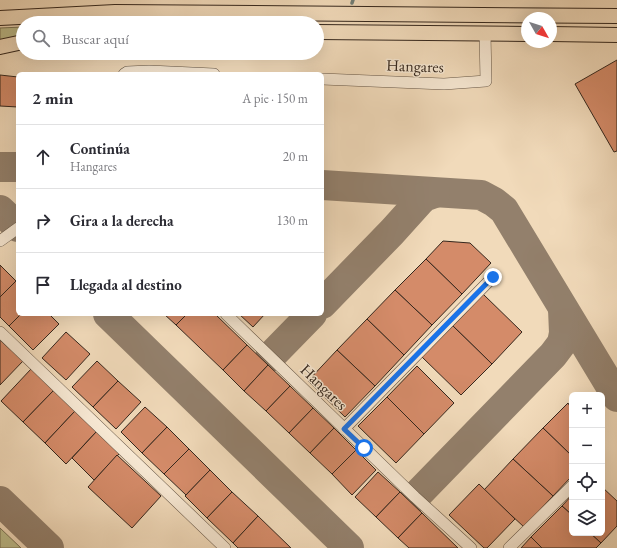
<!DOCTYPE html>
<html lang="es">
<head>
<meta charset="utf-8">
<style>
  :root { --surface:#fff; --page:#f7f7f7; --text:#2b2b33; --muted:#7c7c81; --line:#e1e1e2 }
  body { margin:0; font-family:"EB Garamond",serif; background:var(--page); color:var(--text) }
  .controls { position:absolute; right:12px; bottom:12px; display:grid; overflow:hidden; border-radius:6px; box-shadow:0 4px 16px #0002 }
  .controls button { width:36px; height:36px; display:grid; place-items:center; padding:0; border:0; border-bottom:1px solid var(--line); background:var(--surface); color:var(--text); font:20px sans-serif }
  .compass { position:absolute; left:521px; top:12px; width:36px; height:36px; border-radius:50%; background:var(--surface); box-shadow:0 4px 16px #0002; rotate:129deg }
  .stop { position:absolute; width:12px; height:12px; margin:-9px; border:3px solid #1a73e8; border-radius:50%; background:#fff }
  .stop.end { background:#1a73e8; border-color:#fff; box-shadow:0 1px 4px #0008 }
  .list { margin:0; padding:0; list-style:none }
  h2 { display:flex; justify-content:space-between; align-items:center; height:52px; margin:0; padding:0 16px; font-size:17px }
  h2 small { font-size:13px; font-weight:400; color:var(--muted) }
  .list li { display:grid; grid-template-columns:26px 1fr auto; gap:12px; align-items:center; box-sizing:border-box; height:64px; padding:0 16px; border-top:1px solid var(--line) }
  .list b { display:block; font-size:15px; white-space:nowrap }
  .list p { margin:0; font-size:13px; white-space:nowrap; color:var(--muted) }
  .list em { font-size:13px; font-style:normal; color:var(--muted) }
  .icon { flex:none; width:22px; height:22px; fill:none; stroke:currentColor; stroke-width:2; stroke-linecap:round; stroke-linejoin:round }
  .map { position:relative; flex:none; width:617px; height:548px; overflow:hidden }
  .search { position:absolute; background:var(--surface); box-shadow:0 4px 16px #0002; left:16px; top:16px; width:308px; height:44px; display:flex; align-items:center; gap:10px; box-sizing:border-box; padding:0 14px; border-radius:22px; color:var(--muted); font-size:15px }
  .panel { position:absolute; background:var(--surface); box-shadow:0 4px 16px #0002; left:16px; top:72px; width:308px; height:244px; border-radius:6px }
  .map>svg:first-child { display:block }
</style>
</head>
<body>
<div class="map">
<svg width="617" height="548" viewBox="0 0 617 548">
  <rect width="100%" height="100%" fill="#f1daba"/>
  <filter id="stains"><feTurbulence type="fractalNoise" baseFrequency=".005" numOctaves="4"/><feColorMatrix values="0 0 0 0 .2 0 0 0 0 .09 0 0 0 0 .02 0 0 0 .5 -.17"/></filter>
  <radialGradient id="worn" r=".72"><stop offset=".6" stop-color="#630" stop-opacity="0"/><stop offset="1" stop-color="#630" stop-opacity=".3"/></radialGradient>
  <g fill="#bebe8d" stroke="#7a7255">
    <polygon points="23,27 23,38 0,41 0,28"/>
    <polygon points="0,528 21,548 0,548"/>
  </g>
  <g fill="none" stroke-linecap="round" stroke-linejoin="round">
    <polyline stroke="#727f78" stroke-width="3.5" points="352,3 353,0"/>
    <g stroke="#93806c" stroke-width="30">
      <polyline points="0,167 18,167"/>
      <polyline points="322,185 481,195 494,202 504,210 617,397"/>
      <polyline points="0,210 18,227"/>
      <polyline points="322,304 392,232 419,202 424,197 435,193"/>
      <polyline points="108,314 349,548"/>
      <polyline points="270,357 312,314"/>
      <polyline points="415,497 553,355 562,343 564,333 563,309"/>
      <polyline points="0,501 49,548"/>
    </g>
  </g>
  <g fill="#d48b69" stroke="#35271d">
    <polygon points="617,60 617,151 614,152 575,84"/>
    <polygon points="0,75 18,77 18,107 0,106"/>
    <polygon points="443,241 470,243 491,263 462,294 426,259"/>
    <polygon points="426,259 462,294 432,325 395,290"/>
    <polygon points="0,265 16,281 0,297"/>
    <polygon points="16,281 18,283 18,314 21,314 9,326 0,317 0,297"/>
    <polygon points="395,290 432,325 404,355 367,319"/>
    <polygon points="483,294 522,332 492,364 453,326"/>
    <polygon points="21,314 49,314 59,324 33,350 9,326"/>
    <polygon points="164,314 187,314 176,325"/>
    <polygon points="187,314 215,314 247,345 223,370 176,325"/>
    <polygon points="239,314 265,314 253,327"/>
    <polygon points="367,319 404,355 375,386 337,350"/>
    <polygon points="453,326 492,364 461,395 422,357"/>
    <polygon points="66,332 90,354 66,380 42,358"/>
    <polygon points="0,340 23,361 0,385"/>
    <polygon points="247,345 268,365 244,391 223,370"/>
    <polygon points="337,350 375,386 345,417 308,381"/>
    <polygon points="97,361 118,381 93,407 72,387"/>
    <polygon points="268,365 290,386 266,411 244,391"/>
    <polygon points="417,366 454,403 424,434 387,397"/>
    <polygon points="31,369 54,390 23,422 1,401"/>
    <polygon points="118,381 141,402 116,429 93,407"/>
    <polygon points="290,386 313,408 289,433 266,411"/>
    <polygon points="54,390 75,411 45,443 23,422"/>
    <polygon points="387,397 424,434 396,463 358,426"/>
    <polygon points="568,403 572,410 572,456 543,428"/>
    <polygon points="145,407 167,427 142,453 121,432"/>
    <polygon points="313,408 334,428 310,453 289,433"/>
    <polygon points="75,411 97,431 66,464 45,443"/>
    <polygon points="167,427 189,449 164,474 142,453"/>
    <polygon points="334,428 356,450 332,474 310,453"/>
    <polygon points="543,428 572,456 572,476 553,496 513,459"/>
    <polygon points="97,431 120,453 94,480 72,458"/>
    <polygon points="189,449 210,470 186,495 164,474"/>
    <polygon points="356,450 376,470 352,495 332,474"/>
    <polygon points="117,455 161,496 132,528 88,487"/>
    <polygon points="513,459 553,496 524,527 484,490"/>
    <polygon points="210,470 232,492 207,518 185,496"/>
    <polygon points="378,472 400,492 376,517 355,497"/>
    <polygon points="479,484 515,519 487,548 484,548 449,515"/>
    <polygon points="602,487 617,501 617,526 601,543 590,533 602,533"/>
    <polygon points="232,492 258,516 233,543 207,518"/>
    <polygon points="400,492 422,513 398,538 376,517"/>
    <polygon points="572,495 572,515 562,506"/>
    <polygon points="562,506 572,515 572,533 590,533 601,543 596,548 542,548 531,537"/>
    <polygon points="422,513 458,548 409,548 398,538"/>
    <polygon points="258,516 291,548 238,548 233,543"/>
    <polygon points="531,537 542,548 521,548"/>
  </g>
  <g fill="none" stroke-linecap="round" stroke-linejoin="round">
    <defs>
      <g id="minor">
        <polyline points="124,74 127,72 149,71 214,74"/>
        <polyline points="322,79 444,84 486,81 485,33"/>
        <polyline points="0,241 18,228"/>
        <polyline points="226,314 415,497 471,548"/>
        <polyline points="0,332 225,548"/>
        <polyline points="344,429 493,277"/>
        <polyline points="509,548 572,486"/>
      </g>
      <g id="major">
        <polyline points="0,18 115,12 617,16"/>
        <polyline points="317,32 527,34"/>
        <polyline points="551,34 617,35"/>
        <polyline points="0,47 23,42"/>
      </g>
    </defs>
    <use href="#minor" stroke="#645444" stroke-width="12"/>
    <use href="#major" stroke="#35271d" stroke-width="16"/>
    <use href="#minor" stroke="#f6e7d2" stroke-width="11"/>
    <use href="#major" stroke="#f1daba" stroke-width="14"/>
  </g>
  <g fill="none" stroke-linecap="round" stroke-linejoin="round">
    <polyline stroke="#1a73e8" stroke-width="5" points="364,448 344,429 493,277"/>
  </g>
  <g text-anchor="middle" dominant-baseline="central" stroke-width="3" stroke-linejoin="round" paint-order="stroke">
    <g font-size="16" fill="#35271d" stroke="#f6e7d2">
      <text transform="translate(415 66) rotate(2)">Hangares</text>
      <text transform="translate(324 387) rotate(44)">Hangares</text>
    </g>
  </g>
  <rect width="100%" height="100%" filter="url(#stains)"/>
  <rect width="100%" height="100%" fill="url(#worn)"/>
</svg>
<div class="controls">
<button>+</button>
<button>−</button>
<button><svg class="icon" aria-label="locate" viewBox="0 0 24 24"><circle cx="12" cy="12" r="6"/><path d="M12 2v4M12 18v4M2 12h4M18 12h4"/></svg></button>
<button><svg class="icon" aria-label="layers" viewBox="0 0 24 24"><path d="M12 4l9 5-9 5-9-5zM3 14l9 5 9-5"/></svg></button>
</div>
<svg class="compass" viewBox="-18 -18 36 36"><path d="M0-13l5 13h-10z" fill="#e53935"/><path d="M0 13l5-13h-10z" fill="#7c7c81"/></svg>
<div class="stop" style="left:364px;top:448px"></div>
<div class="stop end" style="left:493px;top:277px"></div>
<div class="search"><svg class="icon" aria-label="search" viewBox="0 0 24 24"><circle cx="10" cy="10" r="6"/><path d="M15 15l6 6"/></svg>Buscar aquí</div>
<section class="panel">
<h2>2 min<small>A pie · 150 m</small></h2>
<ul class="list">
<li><svg class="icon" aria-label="ahead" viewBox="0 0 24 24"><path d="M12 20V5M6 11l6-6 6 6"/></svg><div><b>Continúa</b><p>Hangares</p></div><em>20 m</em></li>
<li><svg class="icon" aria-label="right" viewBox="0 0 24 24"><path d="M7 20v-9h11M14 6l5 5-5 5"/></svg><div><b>Gira a la derecha</b></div><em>130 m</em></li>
<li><svg class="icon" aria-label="arrive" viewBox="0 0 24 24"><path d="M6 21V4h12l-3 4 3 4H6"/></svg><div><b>Llegada al destino</b></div></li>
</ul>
</section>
</div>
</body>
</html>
